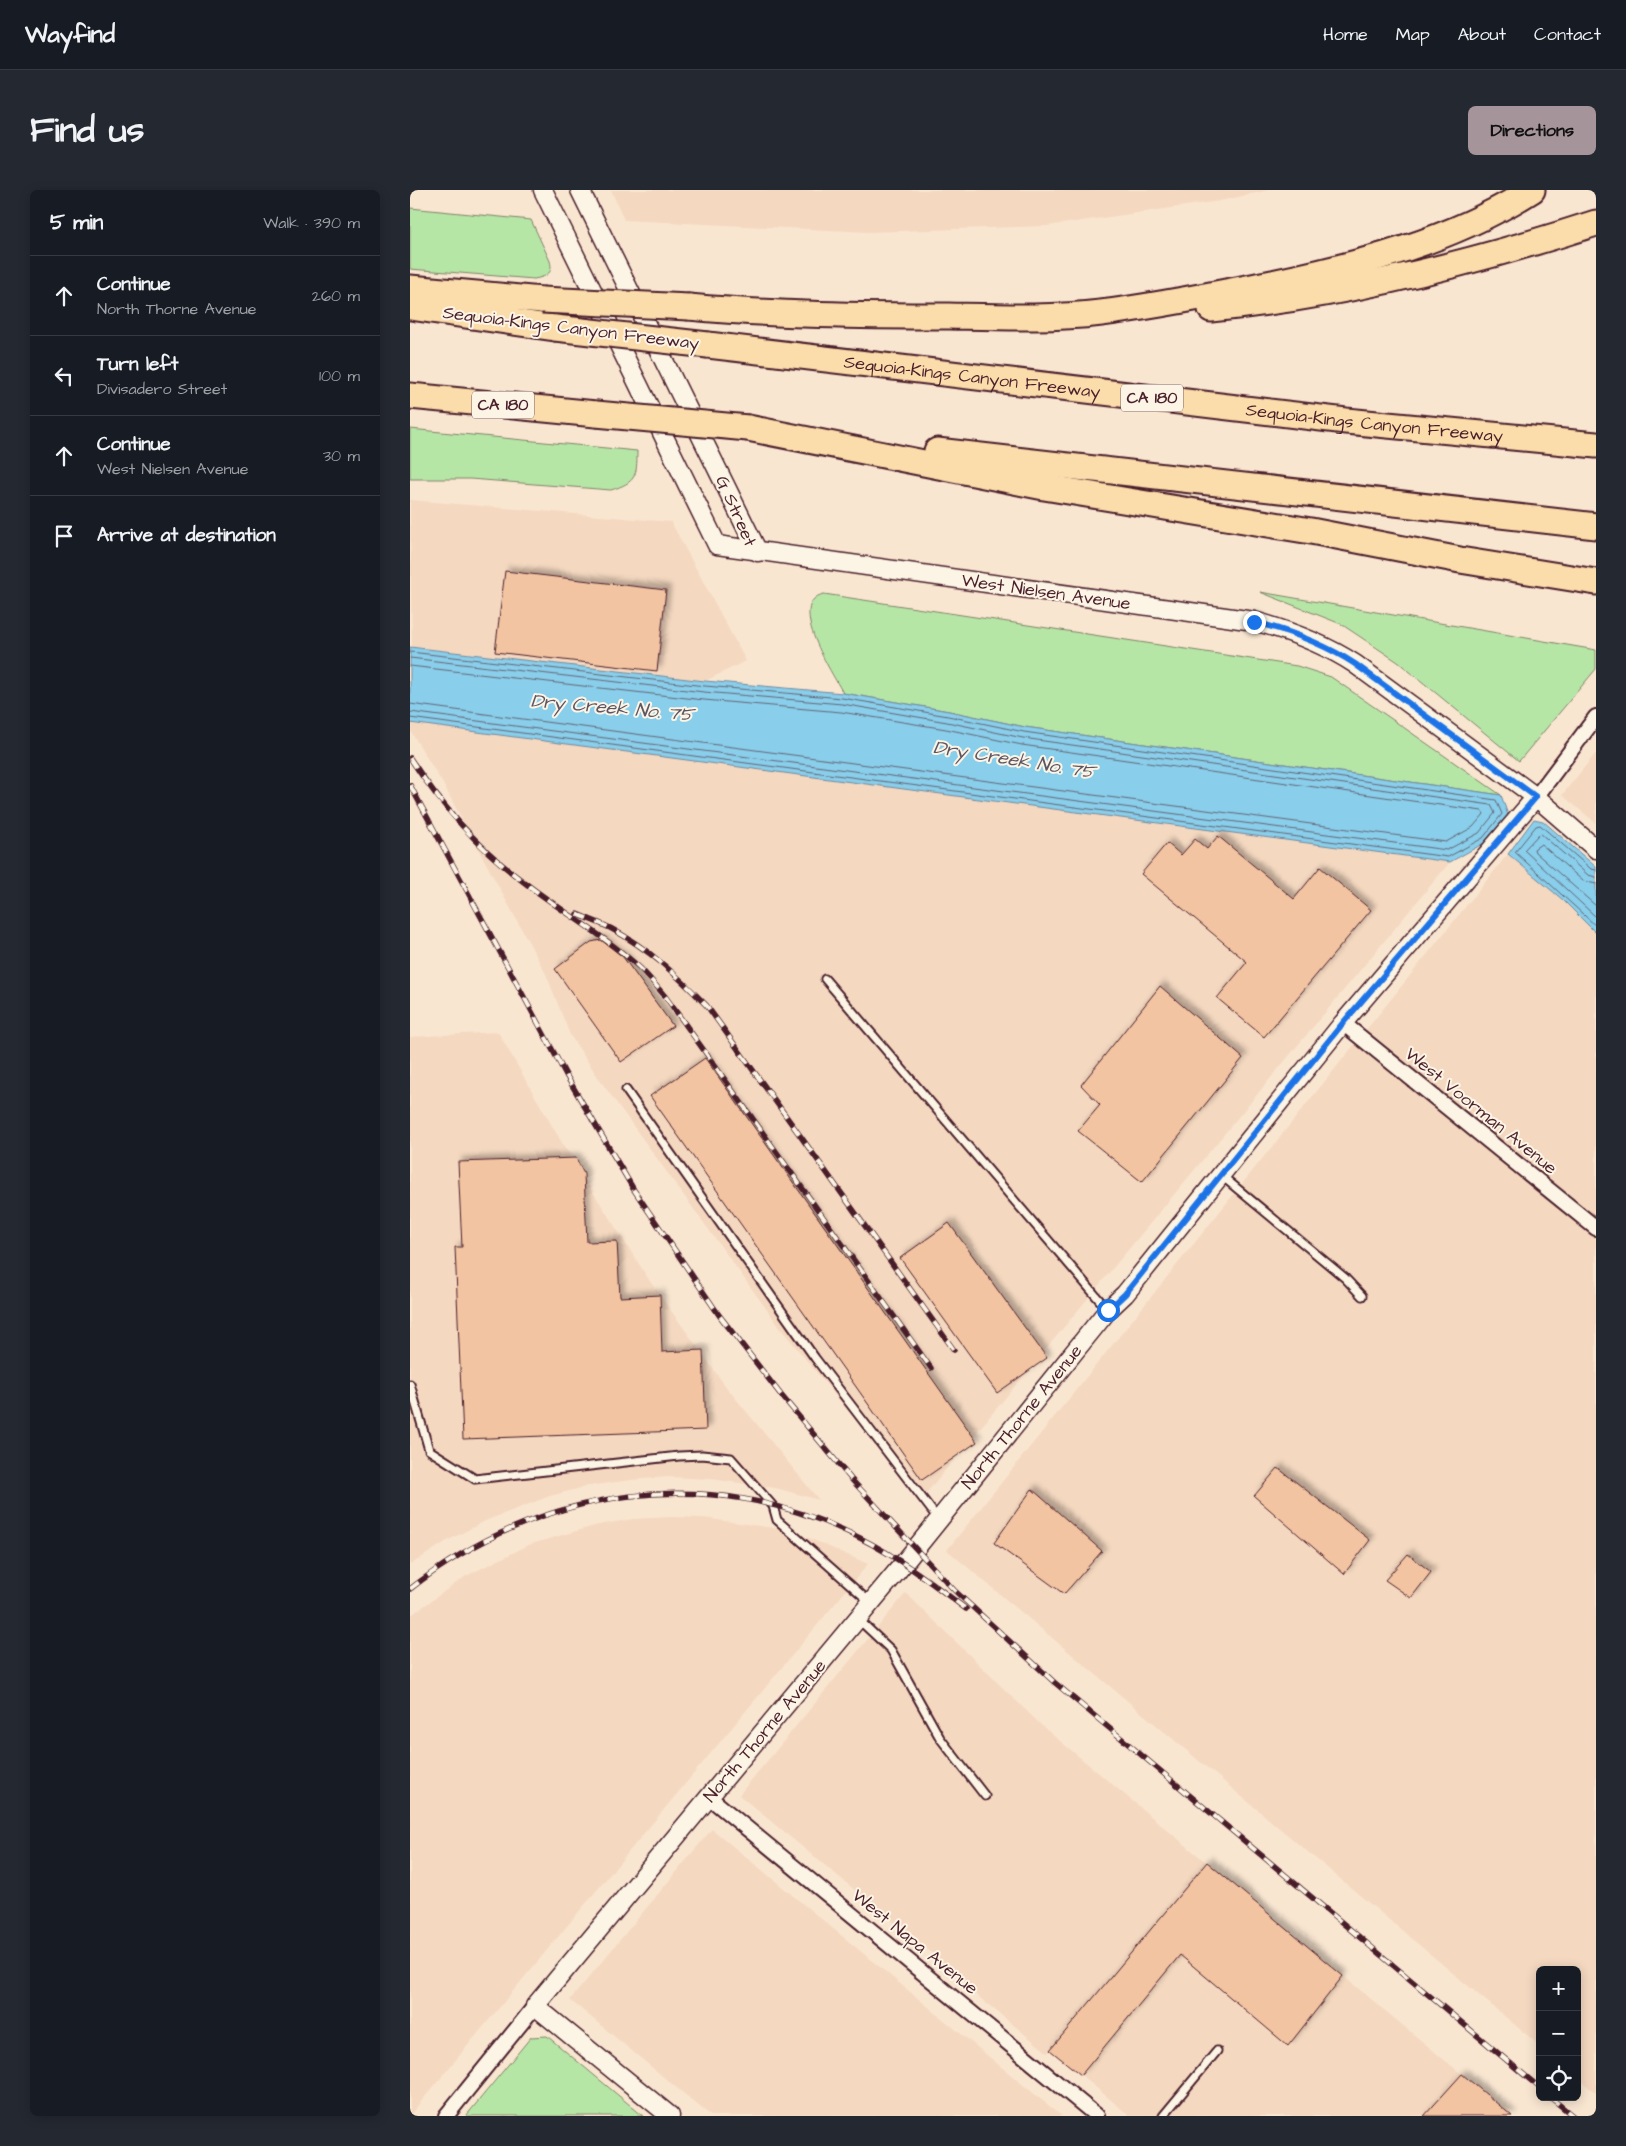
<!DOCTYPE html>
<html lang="en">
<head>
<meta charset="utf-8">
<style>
  :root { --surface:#171b24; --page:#242831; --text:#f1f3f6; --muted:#9ea1a6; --line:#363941; --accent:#a6949b }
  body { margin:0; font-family:"Architects Daughter",sans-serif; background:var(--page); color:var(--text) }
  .controls { position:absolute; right:15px; bottom:15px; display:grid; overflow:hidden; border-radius:8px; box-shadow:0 2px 12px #0003 }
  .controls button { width:45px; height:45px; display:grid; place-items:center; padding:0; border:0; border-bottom:1px solid var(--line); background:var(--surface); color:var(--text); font:25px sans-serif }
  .stop { position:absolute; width:15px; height:15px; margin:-11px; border:4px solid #1a73e8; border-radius:50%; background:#fff }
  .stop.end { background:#1a73e8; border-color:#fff; box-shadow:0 1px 5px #0008 }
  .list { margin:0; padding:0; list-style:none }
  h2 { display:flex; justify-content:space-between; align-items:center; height:65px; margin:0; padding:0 20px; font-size:21px }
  h2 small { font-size:16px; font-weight:400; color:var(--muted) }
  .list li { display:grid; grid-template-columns:32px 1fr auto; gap:15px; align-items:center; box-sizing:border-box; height:80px; padding:0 20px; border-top:1px solid var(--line) }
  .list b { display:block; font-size:19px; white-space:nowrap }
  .list p { margin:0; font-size:16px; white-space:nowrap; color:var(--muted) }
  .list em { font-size:16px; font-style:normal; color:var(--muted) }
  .icon { flex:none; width:28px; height:28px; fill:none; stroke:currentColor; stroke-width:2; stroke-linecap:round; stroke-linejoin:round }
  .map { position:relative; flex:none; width:1186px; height:1926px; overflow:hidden; border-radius:8px }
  header { display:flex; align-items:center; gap:30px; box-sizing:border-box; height:70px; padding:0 25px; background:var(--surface); border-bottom:1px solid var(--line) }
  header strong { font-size:24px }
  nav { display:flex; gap:28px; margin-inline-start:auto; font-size:18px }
  .intro { display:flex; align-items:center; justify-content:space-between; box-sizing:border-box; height:120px; padding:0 30px }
  h1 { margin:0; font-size:35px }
  .button { padding:12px 22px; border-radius:8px; background:var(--accent); color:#111; font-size:18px; font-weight:700 }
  main { display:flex; gap:30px; padding:0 30px }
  aside { flex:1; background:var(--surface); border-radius:8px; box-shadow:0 2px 12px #0003 }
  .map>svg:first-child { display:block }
</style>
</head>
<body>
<header>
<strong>Wayfind</strong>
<nav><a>Home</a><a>Map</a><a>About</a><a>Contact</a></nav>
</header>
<div class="intro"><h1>Find us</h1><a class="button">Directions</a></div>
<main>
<aside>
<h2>5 min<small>Walk · 390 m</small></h2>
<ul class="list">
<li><svg class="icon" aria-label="ahead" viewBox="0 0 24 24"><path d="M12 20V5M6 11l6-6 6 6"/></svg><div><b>Continue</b><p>North Thorne Avenue</p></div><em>260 m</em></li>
<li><svg class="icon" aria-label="left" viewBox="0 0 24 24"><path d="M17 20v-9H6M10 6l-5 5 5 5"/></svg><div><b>Turn left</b><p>Divisadero Street</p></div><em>100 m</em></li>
<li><svg class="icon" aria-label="ahead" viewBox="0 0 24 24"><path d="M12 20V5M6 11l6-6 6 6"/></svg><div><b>Continue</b><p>West Nielsen Avenue</p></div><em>30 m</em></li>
<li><svg class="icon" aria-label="arrive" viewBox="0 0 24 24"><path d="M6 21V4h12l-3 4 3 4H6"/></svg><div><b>Arrive at destination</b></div></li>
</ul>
</aside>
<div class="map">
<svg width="1186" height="1926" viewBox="0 0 1186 1926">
  <defs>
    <filter id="shadow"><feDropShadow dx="4.5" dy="-4.5" stdDeviation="2.5" flood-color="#0004"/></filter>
  </defs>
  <rect width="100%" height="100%" fill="#f9e6d1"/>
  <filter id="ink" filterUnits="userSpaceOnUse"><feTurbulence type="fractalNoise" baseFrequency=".02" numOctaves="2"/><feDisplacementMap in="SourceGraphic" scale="10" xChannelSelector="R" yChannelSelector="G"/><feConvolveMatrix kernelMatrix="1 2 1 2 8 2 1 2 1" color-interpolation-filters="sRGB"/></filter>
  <g filter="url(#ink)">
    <g fill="#f4d8c0">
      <polygon points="201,0 859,0 810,11 637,36 458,42 214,30"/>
      <polygon points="0,310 261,332 336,471 295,491 2,457"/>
      <polygon points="0,533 623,616 1040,672 513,1307 434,1216 371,1139 192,893 160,845 136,784 33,594 0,540"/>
      <polygon points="1186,563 1186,633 1152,605"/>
      <polygon points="1098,664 1153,710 1186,743 1186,1903 1167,1888 1167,1780 1130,1780 1130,1856 537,1360"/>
      <polygon points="88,842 155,958 241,1093 317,1198 409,1310 366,1298 301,1289 258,1287 221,1290 178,1296 140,1306 75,1331 37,1351 0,1375 0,847"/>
      <polygon points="261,1327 294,1328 363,1338 399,1348 458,1374 0,1925 0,1426 56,1386 121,1354 188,1335 223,1329"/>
      <polygon points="496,1403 632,1536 1102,1926 720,1926 641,1860 638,1863 554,1795 556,1791 329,1605"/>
      <polygon points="302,1639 612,1894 652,1926 301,1926 160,1810"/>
    </g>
    <g fill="#b6e6a6" stroke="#808268">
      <path d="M0,18L121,30L140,71C144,84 135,87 124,89L0,79Z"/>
      <path d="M0,239L227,261C227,287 226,292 201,300L60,289H0Z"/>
      <polygon points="850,402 1186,460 1186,479 1109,571 988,472 931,434"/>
      <path d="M414,404L887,476L921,487L1091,605L615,537L539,521L433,503C423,484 375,412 414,404Z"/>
      <polygon points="137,1846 233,1926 56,1926 121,1847"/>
    </g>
    <g fill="#89ceea" stroke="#70889e">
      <polygon points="0,457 295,491 433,503 539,521 615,537 1091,605 1098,625 1076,652 1040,672 0,533"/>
      <polygon points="1124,629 1133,631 1186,677 1186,743 1153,710 1098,664"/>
    </g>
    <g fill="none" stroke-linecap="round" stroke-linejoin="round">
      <g stroke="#636577" stroke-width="1">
        <polyline points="0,462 295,496 432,508 538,526 614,542 1086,610 1092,624 1073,648 1038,667 0,528"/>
        <polyline points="0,468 294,502 432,514 537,532 613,548 1081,615 1085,623 1069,643 1037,660 0,522"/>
        <polyline points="0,476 294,510 431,522 536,539 612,555 1072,621 1074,624 1063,637 1036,652 0,514"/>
        <polyline points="1186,680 1181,679 1130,635 1126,636 1105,662 1186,736"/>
        <polyline points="1186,687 1178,685 1130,643 1114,660 1186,727"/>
        <polyline points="1186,694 1173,691 1131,654 1124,659 1125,662 1186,716"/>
      </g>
    </g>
    <g fill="#f3c4a2" stroke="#4a1f2b" filter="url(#shadow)">
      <polygon points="95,381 256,400 247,481 85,462"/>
      <polygon points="808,646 884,709 910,677 961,720 854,847 807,808 837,772 731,684 757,653 771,665 785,649 797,659"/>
      <polygon points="191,750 213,767 263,836 211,872 145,779 181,752"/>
      <polygon points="750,796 833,868 732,992 668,941 690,915 671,895"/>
      <polygon points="295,868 567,1252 512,1290 240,906"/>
      <polygon points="166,968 174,984 177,1052 207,1051 210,1107 250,1105 252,1162 293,1160 296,1240 53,1249 45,1057 52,1057 48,972"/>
      <polygon points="539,1033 637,1168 587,1203 490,1068"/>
      <polygon points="868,1278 960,1350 934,1384 844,1306"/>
      <polygon points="622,1299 692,1361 654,1404 584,1353"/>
      <polygon points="998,1364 1021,1382 1001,1408 975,1390"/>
      <polygon points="797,1672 933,1786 878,1856 770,1765 671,1885 640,1860"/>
      <polygon points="1052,1884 1102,1926 1014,1926"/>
    </g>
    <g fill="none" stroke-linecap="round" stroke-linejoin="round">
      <defs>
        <g id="service">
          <polyline points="415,789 698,1120"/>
          <polyline points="216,900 405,1168 529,1330"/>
          <polyline points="812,986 935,1088 952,1106"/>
          <polyline points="0,1194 19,1260 65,1289 269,1266 292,1265 321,1268 363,1316 367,1330 461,1413"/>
          <polyline points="448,1429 481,1460 530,1548 575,1606"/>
          <polyline points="753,1926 807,1861"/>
        </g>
        <g id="minor">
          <polyline points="1126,607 1186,527"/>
          <polyline points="933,833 1186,1038"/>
          <polyline points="300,1608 687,1926"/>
          <polyline points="36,1926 125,1816"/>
        </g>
        <g id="tertiary">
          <path d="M133,0L307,355L844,431C880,441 913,453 945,474L1126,607L1186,659"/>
          <polyline points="170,0 348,362"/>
          <polyline points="260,1926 125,1816 494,1373 698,1120 715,1104 933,833 1126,607"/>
        </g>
        <g id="motorway">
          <polyline points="0,98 132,110"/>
          <polyline points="0,117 145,138"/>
          <path d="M279,117C366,125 452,126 539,126C589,127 641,129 691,123C748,116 806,104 862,93C953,74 1043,50 1122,0"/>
          <path d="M801,119C933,106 1060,74 1186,33"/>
          <path id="s1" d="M298,155L936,231L1186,255"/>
          <polyline points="0,206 186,224"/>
          <polyline points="338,238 634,297 901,341 1050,370 1186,392"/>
          <polyline points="527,261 1186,336"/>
        </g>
      </defs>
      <use href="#service" stroke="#4a1f2b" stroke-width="11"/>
      <use href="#minor" stroke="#4a1f2b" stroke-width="18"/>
      <use href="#tertiary" stroke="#4a1f2b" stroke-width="21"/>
      <use href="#motorway" stroke="#4a1f2b" stroke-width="29"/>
      <use href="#service" stroke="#fcf5e5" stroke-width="7"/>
      <use href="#minor" stroke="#fcf5e5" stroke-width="14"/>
      <use href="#tertiary" stroke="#fcf5e5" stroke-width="18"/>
      <use href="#motorway" stroke="#fbdcab" stroke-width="25"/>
      <defs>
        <g id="rail">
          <path d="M0,568C31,615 65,655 110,689C149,720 193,744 230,778C239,787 247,797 255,806L521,1178"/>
          <polyline points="0,595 156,885 224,1000 309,1125 371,1205 441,1289 545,1401 644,1492 1130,1898"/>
          <path d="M167,724C178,729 191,733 202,739C239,759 268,786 297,816L544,1160"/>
          <path d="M0,1399C130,1297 300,1271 450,1348C488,1367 522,1393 556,1419"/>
          <polyline points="1140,1907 1163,1926"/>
        </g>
      </defs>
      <use href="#rail" stroke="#4a1f2b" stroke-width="5.5"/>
      <use href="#rail" stroke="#fcf5e5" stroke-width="4" stroke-dasharray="11" stroke-linecap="butt"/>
      <defs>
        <g id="motorway-bridge">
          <polyline points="132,110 279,117"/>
          <polyline points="145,138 298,155"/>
          <polyline points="186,224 338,238"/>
        </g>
      </defs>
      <use href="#motorway-bridge" stroke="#4a1f2b" stroke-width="29" stroke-linecap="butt"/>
      <use href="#motorway-bridge" stroke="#fbdcab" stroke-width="25"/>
    </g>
  </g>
  <g fill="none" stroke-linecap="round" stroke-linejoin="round" filter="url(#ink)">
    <path stroke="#1a73e8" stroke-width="6" d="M698,1120L715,1104L933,833L1126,607L945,474C913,453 880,441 844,432"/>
  </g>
  <g text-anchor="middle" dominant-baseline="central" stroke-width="4" stroke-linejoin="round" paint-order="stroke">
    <g fill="#fcf5e5" stroke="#7f5f63" stroke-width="1">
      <rect x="711" y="194.5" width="62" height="27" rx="4"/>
      <rect x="62" y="201.5" width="62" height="27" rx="4"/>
    </g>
    <g font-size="16" font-weight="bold" fill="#4a1f2b">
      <text x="742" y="208">CA 180</text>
      <text x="93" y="215">CA 180</text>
    </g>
    <g font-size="18" fill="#4a1f2b" stroke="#fcf5e5">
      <text transform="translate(161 138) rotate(7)">Sequoia–Kings Canyon Freeway</text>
      <text stroke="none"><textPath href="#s1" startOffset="266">Sequoia–Kings Canyon Freeway</textPath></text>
      <text stroke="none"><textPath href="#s1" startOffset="671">Sequoia–Kings Canyon Freeway</textPath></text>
      <text transform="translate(326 321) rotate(66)">G Street</text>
      <text transform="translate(636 402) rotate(8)">West Nielsen Avenue</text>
      <text transform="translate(1071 921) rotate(39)">West Voorman Avenue</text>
      <text transform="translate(612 1227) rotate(-51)">North Thorne Avenue</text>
      <text transform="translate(355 1541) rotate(-50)">North Thorne Avenue</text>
      <text transform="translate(505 1752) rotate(39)">West Napa Avenue</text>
    </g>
    <g font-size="19" font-style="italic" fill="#5d5464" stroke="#fcf5e5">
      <text transform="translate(202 518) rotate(5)">Dry Creek No. 75</text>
      <text transform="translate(604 570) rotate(9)">Dry Creek No. 75</text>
    </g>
  </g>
</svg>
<div class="controls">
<button>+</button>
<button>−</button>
<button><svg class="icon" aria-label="locate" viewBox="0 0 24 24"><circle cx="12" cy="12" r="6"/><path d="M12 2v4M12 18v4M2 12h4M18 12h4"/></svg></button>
</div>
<div class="stop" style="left:698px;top:1120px"></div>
<div class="stop end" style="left:844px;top:432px"></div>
</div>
</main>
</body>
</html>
